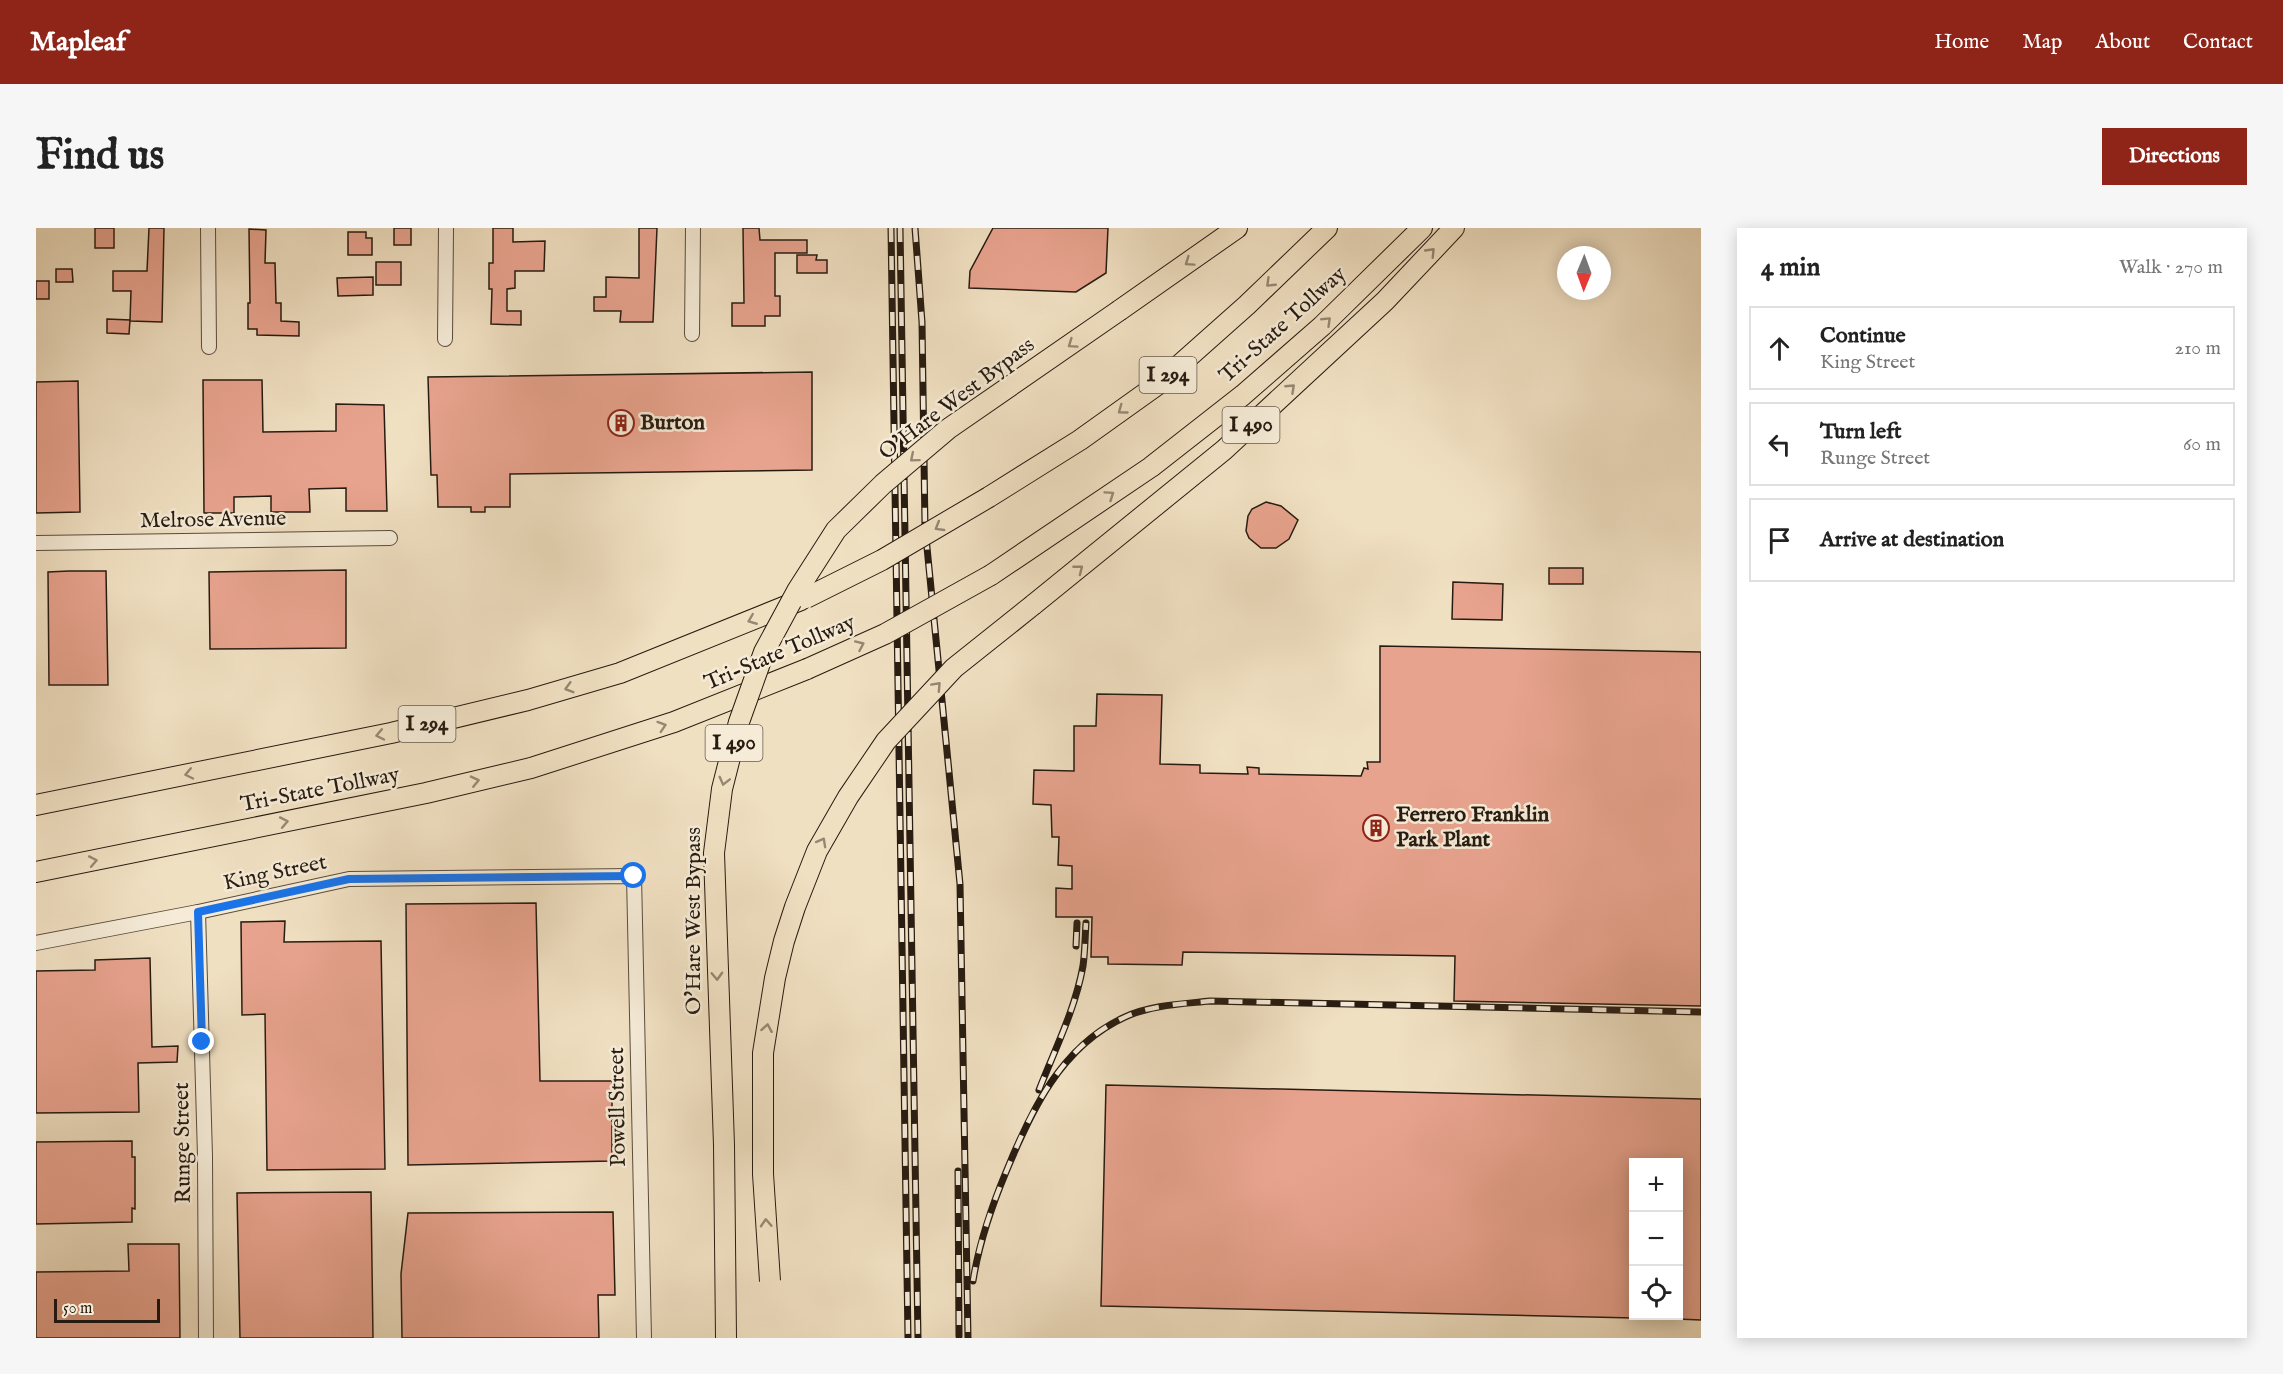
<!DOCTYPE html>
<html lang="en">
<head>
<meta charset="utf-8">
<style>
  :root { --surface:#fff; --page:#f6f6f6; --text:#222; --muted:#767676; --line:#e0e0e0; --accent:#8f2418 }
  body { margin:0; font-family:"IM FELL English",serif; background:var(--page); color:var(--text) }
  .controls { position:absolute; right:18px; bottom:18px; display:grid; overflow:hidden; border-radius:0px; box-shadow:0 3px 15px #0003 }
  .controls button { width:54px; height:54px; display:grid; place-items:center; padding:0; border:0; border-bottom:2px solid var(--line); background:var(--surface); color:var(--text); font:30px sans-serif }
  .compass { position:absolute; left:1521px; top:18px; width:54px; height:54px; border-radius:50%; background:var(--surface); box-shadow:0 3px 15px #0003; rotate:181deg }
  .scale { position:absolute; left:18px; bottom:15px; width:106px; box-sizing:border-box; padding-left:6px; border:3px solid #271b11; border-top:0; font-size:16px; line-height:21px; white-space:nowrap; color:#271b11; -webkit-text-stroke:4px #f5ebd7; paint-order:stroke }
  .stop { position:absolute; width:18px; height:18px; margin:-14px; border:4px solid #1a73e8; border-radius:50%; background:#fff }
  .stop.end { background:#1a73e8; border-color:#fff; box-shadow:0 2px 6px #0008 }
  .list { margin:0; padding:0; list-style:none }
  h2 { display:flex; justify-content:space-between; align-items:center; height:78px; margin:0; padding:0 24px; font-size:26px }
  h2 small { font-size:20px; font-weight:400; color:var(--muted) }
  .list li { display:grid; grid-template-columns:39px 1fr auto; gap:18px; align-items:center; box-sizing:border-box; height:84px; margin:0 12px 12px; padding:0 12px; border:2px solid var(--line); border-radius:0px }
  .list b { display:block; font-size:22px; white-space:nowrap }
  .list p { margin:0; font-size:20px; white-space:nowrap; color:var(--muted) }
  .list em { font-size:20px; font-style:normal; color:var(--muted) }
  .icon { flex:none; width:33px; height:33px; fill:none; stroke:currentColor; stroke-width:2; stroke-linecap:round; stroke-linejoin:round }
  .map { position:relative; flex:none; width:1665px; height:1110px; overflow:hidden; border-radius:0px }
  header { display:flex; align-items:center; gap:36px; box-sizing:border-box; height:84px; padding:0 30px; background:var(--accent); color:#fff }
  header strong { font-size:28px }
  nav { display:flex; gap:33px; margin-inline-start:auto; font-size:21px }
  .intro { display:flex; align-items:center; justify-content:space-between; box-sizing:border-box; height:144px; padding:0 36px }
  h1 { margin:0; font-size:42px }
  .button { padding:15px 27px; border-radius:0px; background:var(--accent); color:#fff; font-size:21px; font-weight:700 }
  main { display:flex; gap:36px; padding:0 36px }
  aside { flex:1; background:var(--surface); border-radius:0px; box-shadow:0 3px 15px #0003 }
  .map>svg:first-child { display:block }
</style>
</head>
<body>
<header>
<strong>Mapleaf</strong>
<nav><a>Home</a><a>Map</a><a>About</a><a>Contact</a></nav>
</header>
<div class="intro"><h1>Find us</h1><a class="button">Directions</a></div>
<main>
<div class="map">
<svg width="1665" height="1110" viewBox="0 0 1665 1110">
  <rect width="100%" height="100%" fill="#f0e0c2"/>
  <filter id="stains"><feTurbulence type="fractalNoise" baseFrequency=".00333" numOctaves="4"/><feColorMatrix values="0 0 0 0 .2 0 0 0 0 .09 0 0 0 0 .02 0 0 0 .5 -.17"/></filter>
  <radialGradient id="worn" r=".72"><stop offset=".6" stop-color="#630" stop-opacity="0"/><stop offset="1" stop-color="#630" stop-opacity=".3"/></radialGradient>
  <g fill="#e8a38e" stroke="#271b11" stroke-width="1.5">
    <rect x="59" y="0" width="19" height="20"/>
    <polygon points="113,0 128,0 126,94 94,93 95,63 77,63 77,43 111,43"/>
    <rect x="358" y="0" width="17" height="17"/>
    <polygon points="457,0 477,0 477,14 509,13 508,43 479,43 479,60 471,61 471,83 485,83 485,97 455,96 456,61 453,61 453,35 457,35"/>
    <polygon points="603,0 621,0 617,94 584,94 585,83 558,83 558,69 570,69 570,49 603,50"/>
    <polygon points="707,0 723,0 724,12 771,12 771,25 739,25 739,68 744,68 744,88 729,88 729,98 696,98 696,75 708,75"/>
    <polygon points="957,0 1072,0 1070,45 1040,64 933,60 934,43"/>
    <polygon points="213,1 230,2 229,35 239,35 240,75 245,75 245,93 263,94 263,108 221,107 221,101 212,101 212,75 214,75"/>
    <polygon points="312,4 330,4 330,10 336,10 336,27 312,27"/>
    <polygon points="761,27 781,27 780,32 791,32 791,45 761,45"/>
    <rect x="340" y="34" width="25" height="23"/>
    <polygon points="20,41 36,41 37,54 20,54"/>
    <polygon points="337,49 337,67 302,68 301,50"/>
    <rect x="0" y="53" width="13" height="18"/>
    <polygon points="71,91 94,92 93,106 71,105"/>
    <polygon points="776,144 776,242 474,246 474,279 449,279 449,284 435,284 435,279 402,279 401,247 395,247 392,149"/>
    <polygon points="167,152 226,152 227,204 300,203 300,176 348,177 351,283 310,283 310,260 273,261 274,284 235,284 235,268 198,269 198,285 168,285"/>
    <polygon points="42,153 44,284 0,285 0,154"/>
    <polygon points="1230,274 1245,278 1262,292 1253,311 1240,320 1225,320 1213,310 1210,303 1212,288 1216,281"/>
    <rect x="1513" y="340" width="34" height="16"/>
    <polygon points="310,342 310,420 174,421 173,344"/>
    <polygon points="33,343 70,343 72,457 13,457 12,344"/>
    <polygon points="1417,354 1467,356 1466,392 1416,391"/>
    <polygon points="1344,418 1665,424 1665,778 1418,773 1419,728 1147,724 1146,737 1072,736 1072,729 1055,729 1056,689 1020,689 1020,660 1036,661 1036,638 1022,637 1023,609 1016,609 1015,577 997,576 998,542 1038,543 1038,498 1060,498 1061,466 1126,467 1124,536 1164,537 1164,545 1212,546 1211,539 1223,540 1223,546 1325,548 1328,540 1332,541 1331,534 1344,534"/>
    <polygon points="500,675 504,853 576,853 576,933 372,937 370,676"/>
    <polygon points="249,693 248,714 345,713 349,941 231,942 229,786 206,787 205,694"/>
    <polygon points="114,730 116,819 142,818 141,834 102,835 103,884 0,885 0,743 59,742 59,732"/>
    <polygon points="1070,857 1665,871 1665,1092 1642,1091 1642,934 1598,934 1598,1090 1065,1078"/>
    <polygon points="96,913 96,929 99,929 99,981 96,980 96,994 0,996 0,914"/>
    <polygon points="335,964 337,1110 204,1110 201,965"/>
    <polygon points="577,984 579,1067 562,1067 563,1110 366,1110 365,1046 372,985"/>
    <polygon points="92,1016 143,1016 144,1110 0,1110 0,1044 93,1043"/>
  </g>
  <g fill="none" stroke-linecap="round" stroke-linejoin="round">
    <defs>
      <g id="minor">
        <polyline points="172,0 173,119"/>
        <polyline points="656,106 657,0"/>
        <polyline points="409,111 410,0"/>
        <polyline points="0,315 354,310"/>
        <polyline points="162,684 169,928 170,1110"/>
        <polyline points="0,715 162,684 313,651 598,648 608,1110"/>
      </g>
      <g id="highway">
        <polyline points="1084,82 1201,0"/>
        <polyline points="953,269 1044,212 1121,157 1211,77 1291,0"/>
        <polyline points="955,347 1115,239 1207,167 1286,98 1386,0"/>
        <polyline points="997,377 1188,222 1349,73 1418,0"/>
        <polyline points="0,577 355,505 492,472 584,445 765,372"/>
        <polyline points="0,644 390,565 495,540 638,494 771,441"/>
      </g>
    </defs>
    <use href="#minor" stroke="#594c3d" stroke-width="16"/>
    <use href="#highway" stroke="#271b11" stroke-width="22"/>
    <use href="#minor" stroke="#f5ebd7" stroke-width="14"/>
    <use href="#highway" stroke="#f0e0c2" stroke-width="20"/>
    <defs>
      <g id="rail">
        <polyline points="855,0 872,1110"/>
        <polyline points="864,0 882,1110"/>
        <polyline points="879,0 886,94 889,299 924,656 932,1110"/>
        <polyline points="1040,718 1041,695"/>
        <path d="M1003,862C1019,821 1039,782 1047,738C1049,724 1049,709 1050,695"/>
        <polyline points="922,943 923,1108"/>
        <path d="M937,1053C943,1015 955,980 970,944C995,883 1025,818 1089,789C1115,777 1146,776 1174,773L1665,784"/>
      </g>
    </defs>
    <use href="#rail" stroke="#271b11" stroke-width="7"/>
    <use href="#rail" stroke="#f5ebd7" stroke-width="4.5" stroke-dasharray="14" stroke-linecap="butt"/>
    <defs>
      <g id="highway-bridge">
        <polyline points="770,370 846,332 953,269"/>
        <polyline points="771,441 849,406 955,347"/>
        <polyline points="734,1053 727,946 727,825 739,750 748,713 759,679 781,623 812,569 850,513 918,440 997,377"/>
        <polyline points="690,1110 688,917 678,625 686,561 703,494 728,424 761,363 800,302 847,256 912,201 1084,82"/>
      </g>
    </defs>
    <use href="#highway-bridge" stroke="#271b11" stroke-width="22" stroke-linecap="butt"/>
    <use href="#highway-bridge" stroke="#f0e0c2" stroke-width="20"/>
  </g>
  <defs><path id="oneway-chevron" d="M-2-3.5L2.5 0L-2 3.5" fill="none" stroke-width="1.6" stroke-linecap="round" stroke-linejoin="round" transform="scale(1.5)"/></defs>
  <g stroke="#968772">
    <use href="#oneway-chevron" transform="translate(1395 24) rotate(-46)"/>
    <use href="#oneway-chevron" transform="translate(1153 34) rotate(145)"/>
    <use href="#oneway-chevron" transform="translate(1234 55) rotate(136)"/>
    <use href="#oneway-chevron" transform="translate(1291 93) rotate(-44)"/>
    <use href="#oneway-chevron" transform="translate(1036 116) rotate(145)"/>
    <use href="#oneway-chevron" transform="translate(1255 160) rotate(-43)"/>
    <use href="#oneway-chevron" transform="translate(1086 182) rotate(144)"/>
    <use href="#oneway-chevron" transform="translate(878 230) rotate(140)"/>
    <use href="#oneway-chevron" transform="translate(1074 267) rotate(-34)"/>
    <use href="#oneway-chevron" transform="translate(903 299) rotate(149)"/>
    <use href="#oneway-chevron" transform="translate(1043 341) rotate(-38)"/>
    <use href="#oneway-chevron" transform="translate(716 392) rotate(158)"/>
    <use href="#oneway-chevron" transform="translate(824 417) rotate(-24)"/>
    <use href="#oneway-chevron" transform="translate(901 458) rotate(-47)"/>
    <use href="#oneway-chevron" transform="translate(533 460) rotate(164)"/>
    <use href="#oneway-chevron" transform="translate(626 498) rotate(-18)"/>
    <use href="#oneway-chevron" transform="translate(344 507) rotate(168)"/>
    <use href="#oneway-chevron" transform="translate(153 546) rotate(168)"/>
    <use href="#oneway-chevron" transform="translate(439 553) rotate(-13)"/>
    <use href="#oneway-chevron" transform="translate(688 553) rotate(104)"/>
    <use href="#oneway-chevron" transform="translate(248 594) rotate(-11)"/>
    <use href="#oneway-chevron" transform="translate(786 614) rotate(-61)"/>
    <use href="#oneway-chevron" transform="translate(57 633) rotate(-11)"/>
    <use href="#oneway-chevron" transform="translate(681 748) rotate(88)"/>
    <use href="#oneway-chevron" transform="translate(731 800) rotate(-80)"/>
    <use href="#oneway-chevron" transform="translate(730 995) rotate(-93)"/>
  </g>
  <g fill="none" stroke-linecap="round" stroke-linejoin="round">
    <polyline stroke="#1a73e8" stroke-width="8" points="166,814 162,684 313,651 598,648"/>
  </g>
  <defs>
    <symbol id="building-ring" viewBox="-11 -11 22 22"><circle r="9.5" fill="#f5ebd7" stroke="#8f2418" stroke-width="1.5"/><path d="M-4-6H4V6H1V3H-1V6H-4ZM-2.5-4.3h1.7v1.8h-1.7ZM.8-4.3h1.7v1.8H.8ZM-2.5-1h1.7V.8h-1.7ZM.8-1h1.7V.8H.8Z" fill="#8f2418"/></symbol>
  </defs>
  <g fill-rule="evenodd">
    <use href="#building-ring" x="570" y="180" width="30" height="30"/>
    <use href="#building-ring" x="1325" y="585" width="30" height="30"/>
  </g>
  <g text-anchor="middle" dominant-baseline="central" stroke-width="5" stroke-linejoin="round" paint-order="stroke">
    <g fill="#f5ebd7" stroke="#65594c" stroke-width="1.5">
      <rect x="1103.5" y="129" width="57" height="36" rx="4.5"/>
      <rect x="1186.5" y="179" width="57" height="36" rx="4.5"/>
      <rect x="362.5" y="478" width="57" height="36" rx="4.5"/>
      <rect x="669.5" y="497" width="57" height="36" rx="4.5"/>
    </g>
    <g font-size="21" font-weight="bold" fill="#271b11">
      <text x="1132" y="147">I 294</text>
      <text x="1215" y="197">I 490</text>
      <text x="391" y="496">I 294</text>
      <text x="698" y="515">I 490</text>
    </g>
    <g font-size="22" fill="#271b11" stroke="#f5ebd7">
      <text transform="translate(1247 97) rotate(-42)">Tri-State Tollway</text>
      <text transform="translate(921 171) rotate(-37)">O'Hare West Bypass</text>
      <text transform="translate(177 292) rotate(-1)">Melrose Avenue</text>
      <text transform="translate(744 425) rotate(-23)">Tri-State Tollway</text>
      <text transform="translate(284 562) rotate(-11)">Tri-State Tollway</text>
      <text transform="translate(239 645) rotate(-12)">King Street</text>
      <text transform="translate(658 693) rotate(-90)">O'Hare West Bypass</text>
      <text transform="translate(582 879) rotate(-91)">Powell Street</text>
      <text transform="translate(147 915) rotate(-91)">Runge Street</text>
    </g>
    <g font-size="22" font-weight="bold" fill="#271b11" stroke="#f5ebd7" text-anchor="start">
      <text x="604" y="195">Burton</text>
      <text x="1360" y="587">Ferrero Franklin<tspan x="1360" dy="25">Park Plant</tspan></text>
    </g>
  </g>
  <rect width="100%" height="100%" filter="url(#stains)"/>
  <rect width="100%" height="100%" fill="url(#worn)"/>
</svg>
<div class="controls">
<button>+</button>
<button>−</button>
<button><svg class="icon" aria-label="locate" viewBox="0 0 24 24"><circle cx="12" cy="12" r="6"/><path d="M12 2v4M12 18v4M2 12h4M18 12h4"/></svg></button>
</div>
<svg class="compass" viewBox="-18 -18 36 36"><path d="M0-13l5 13h-10z" fill="#e53935"/><path d="M0 13l5-13h-10z" fill="#767676"/></svg>
<div class="scale">50 m</div>
<div class="stop" style="left:598px;top:648px"></div>
<div class="stop end" style="left:166px;top:814px"></div>
</div>
<aside>
<h2>4 min<small>Walk · 270 m</small></h2>
<ul class="list">
<li><svg class="icon" aria-label="ahead" viewBox="0 0 24 24"><path d="M12 20V5M6 11l6-6 6 6"/></svg><div><b>Continue</b><p>King Street</p></div><em>210 m</em></li>
<li><svg class="icon" aria-label="left" viewBox="0 0 24 24"><path d="M17 20v-9H6M10 6l-5 5 5 5"/></svg><div><b>Turn left</b><p>Runge Street</p></div><em>60 m</em></li>
<li><svg class="icon" aria-label="arrive" viewBox="0 0 24 24"><path d="M6 21V4h12l-3 4 3 4H6"/></svg><div><b>Arrive at destination</b></div></li>
</ul>
</aside>
</main>
</body>
</html>
